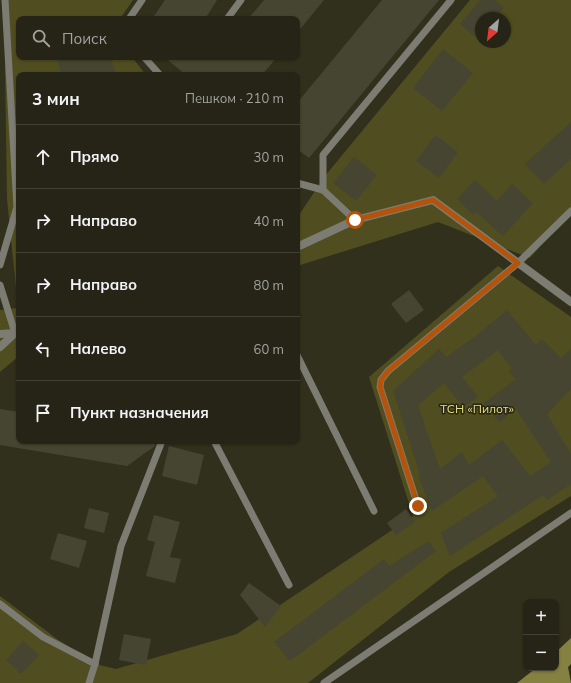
<!DOCTYPE html>
<html lang="ru">
<head>
<meta charset="utf-8">
<style>
  :root { --surface:#252416; --page:#2d2c1f; --text:#f1f3f6; --muted:#a3a4a1; --line:#424135 }
  body { margin:0; font-family:Mulish,sans-serif; background:var(--page); color:var(--text) }
  .controls { position:absolute; right:12px; bottom:12px; display:grid; overflow:hidden; border-radius:8px; box-shadow:0 1px 3px #0004 }
  .controls button { width:36px; height:36px; display:grid; place-items:center; padding:0; border:0; border-bottom:1px solid var(--line); background:var(--surface); color:var(--text); font:20px sans-serif }
  .compass { position:absolute; left:475px; top:12px; width:36px; height:36px; border-radius:50%; background:var(--surface); box-shadow:0 1px 3px #0004; rotate:208deg }
  .stop { position:absolute; width:12px; height:12px; margin:-9px; border:3px solid #b45309; border-radius:50%; background:#fff }
  .stop.end { background:#b45309; border-color:#fff; box-shadow:0 1px 4px #0008 }
  .list { margin:0; padding:0; list-style:none }
  h2 { display:flex; justify-content:space-between; align-items:center; height:52px; margin:0; padding:0 16px; font-size:17px }
  h2 small { font-size:13px; font-weight:400; color:var(--muted) }
  .list li { display:grid; grid-template-columns:26px 1fr auto; gap:12px; align-items:center; box-sizing:border-box; height:64px; padding:0 16px; border-top:1px solid var(--line) }
  .list b { display:block; font-size:15px; white-space:nowrap }
  .list em { font-size:13px; font-style:normal; color:var(--muted) }
  .icon { flex:none; width:22px; height:22px; fill:none; stroke:currentColor; stroke-width:2; stroke-linecap:round; stroke-linejoin:round }
  .map { position:relative; flex:none; width:571px; height:683px; overflow:hidden }
  .search { position:absolute; background:var(--surface); box-shadow:0 1px 3px #0004; left:16px; top:16px; width:284px; height:44px; display:flex; align-items:center; gap:10px; box-sizing:border-box; padding:0 14px; border-radius:8px; color:var(--muted); font-size:15px }
  .panel { position:absolute; background:var(--surface); box-shadow:0 1px 3px #0004; left:16px; top:72px; width:284px; height:372px; border-radius:8px }
  .map>svg:first-child { display:block }
</style>
</head>
<body>
<div class="map">
<svg width="571" height="683" viewBox="0 0 571 683">
  <rect width="100%" height="100%" fill="#31301d"/>
  <g fill="#504d20" fill-rule="evenodd">
    <polygon points="4,0 133,0 120,19 19,19 19,57 132,57 146,75 19,75 19,356 0,372 0,310 18,308 7,199"/>
    <path d="M470,0H571V211L530,258L438,222L297,266V214L299,215L325,176ZM481,18H505V42H481Z"/>
    <polygon points="498,266 571,317 571,496 449,572 308,683 0,683 0,596 57,639 95,664 116,669 237,634 413,516 369,377"/>
  </g>
  <polygon fill="#858140" points="571,638 571,664 568,667 571,683 517,683 536,668 556,668 556,652"/>
  <g fill="#464531" fill-rule="evenodd">
    <polygon points="165,0 217,0 205,19 152,19"/>
    <polygon points="264,0 324,0 297,33 297,19 248,19"/>
    <polygon points="382,0 439,0 309,158 297,149 297,103"/>
    <polygon points="480,0 495,0 504,8 495,18 481,18 481,42 460,24"/>
    <polygon points="443,49 473,73 442,111 413,88"/>
    <polygon points="57,57 111,57 116,75 61,75"/>
    <polygon points="164,57 277,57 262,75 186,75"/>
    <polygon points="571,122 571,159 544,184 525,164"/>
    <polygon points="435,135 458,152 439,178 416,161"/>
    <polygon points="354,157 377,175 356,201 333,183"/>
    <polygon points="475,180 497,201 512,184 533,203 503,236 476,212 473,215 457,199"/>
    <polygon points="409,290 424,310 406,323 391,304"/>
    <path d="M507,310L536,345L542,339L561,358L571,349V389L547,414L571,454V484L547,500L543,495L450,556L441,533L498,496L483,476L432,511L418,476L420,474L393,391L439,349L446,357L476,336ZM498,350L512,368L509,371L516,379L484,403L499,422L516,409L551,462L530,476L502,440L469,465L462,452L440,469L418,405L444,383L463,407L478,397L462,377Z"/>
    <polygon points="0,409 19,412 19,447 19,441 157,441 155,446 127,466 0,445"/>
    <polygon points="169,446 204,455 197,485 162,476"/>
    <polygon points="89,508 109,513 104,533 84,528"/>
    <polygon points="406,509 415,522 396,535 387,523"/>
    <polygon points="154,515 180,522 170,557 181,559 175,583 146,576 155,542 147,540"/>
    <polygon points="58,533 87,541 79,568 50,559"/>
    <polygon points="429,541 436,551 290,661 274,642 384,559 389,566"/>
    <polygon points="249,583 281,606 265,627 240,595"/>
    <polygon points="124,634 151,639 146,665 119,660"/>
    <polygon points="23,641 39,655 21,674 6,660"/>
  </g>
  <g fill="none" stroke-linecap="round" stroke-linejoin="round">
    <g stroke="#7c7c72" stroke-width="7">
      <polyline points="129,19 142,0"/>
      <polyline points="227,19 241,0"/>
      <polyline points="144,57 160,75"/>
      <polyline points="297,183 323,190 355,220"/>
      <polyline points="323,190 323,155 451,0"/>
      <polyline points="0,265 17,207 5,0"/>
      <polyline points="0,285 15,333"/>
      <polyline points="297,355 374,511"/>
      <polyline points="214,441 289,585"/>
      <polyline points="418,506 380,387 381,380 388,371 518,263 571,211"/>
      <polyline points="0,604 43,637 95,664"/>
      <polyline points="89,683 95,664 121,546 162,441"/>
      <polyline points="324,683 571,513"/>
    </g>
    <g stroke="#7c7c72" stroke-width="8">
      <polyline points="297,247 355,220 433,200 571,302"/>
      <polyline points="0,334 16,333"/>
      <polyline points="0,347 15,333"/>
    </g>
  </g>
  <g fill="none" stroke-linecap="round" stroke-linejoin="round">
    <polyline stroke="#b45309" stroke-width="5" points="355,220 433,200 518,263 388,371 381,380 380,387 418,506"/>
  </g>
  <g text-anchor="middle" dominant-baseline="central" stroke-width="3" stroke-linejoin="round" paint-order="stroke">
    <g font-size="12" fill="#e5e082" stroke="#282613">
      <text x="477" y="408">ТСН «Пилот»</text>
    </g>
  </g>
</svg>
<div class="controls">
<button>+</button>
<button>−</button>
</div>
<svg class="compass" viewBox="-18 -18 36 36"><path d="M0-13l5 13h-10z" fill="#e53935"/><path d="M0 13l5-13h-10z" fill="#a3a4a1"/></svg>
<div class="stop" style="left:355px;top:220px"></div>
<div class="stop end" style="left:418px;top:506px"></div>
<div class="search"><svg class="icon" aria-label="search" viewBox="0 0 24 24"><circle cx="10" cy="10" r="6"/><path d="M15 15l6 6"/></svg>Поиск</div>
<section class="panel">
<h2>3 мин<small>Пешком · 210 m</small></h2>
<ul class="list">
<li><svg class="icon" aria-label="ahead" viewBox="0 0 24 24"><path d="M12 20V5M6 11l6-6 6 6"/></svg><div><b>Прямо</b></div><em>30 m</em></li>
<li><svg class="icon" aria-label="right" viewBox="0 0 24 24"><path d="M7 20v-9h11M14 6l5 5-5 5"/></svg><div><b>Направо</b></div><em>40 m</em></li>
<li><svg class="icon" aria-label="right" viewBox="0 0 24 24"><path d="M7 20v-9h11M14 6l5 5-5 5"/></svg><div><b>Направо</b></div><em>80 m</em></li>
<li><svg class="icon" aria-label="left" viewBox="0 0 24 24"><path d="M17 20v-9H6M10 6l-5 5 5 5"/></svg><div><b>Налево</b></div><em>60 m</em></li>
<li><svg class="icon" aria-label="arrive" viewBox="0 0 24 24"><path d="M6 21V4h12l-3 4 3 4H6"/></svg><div><b>Пункт назначения</b></div></li>
</ul>
</section>
</div>
</body>
</html>
